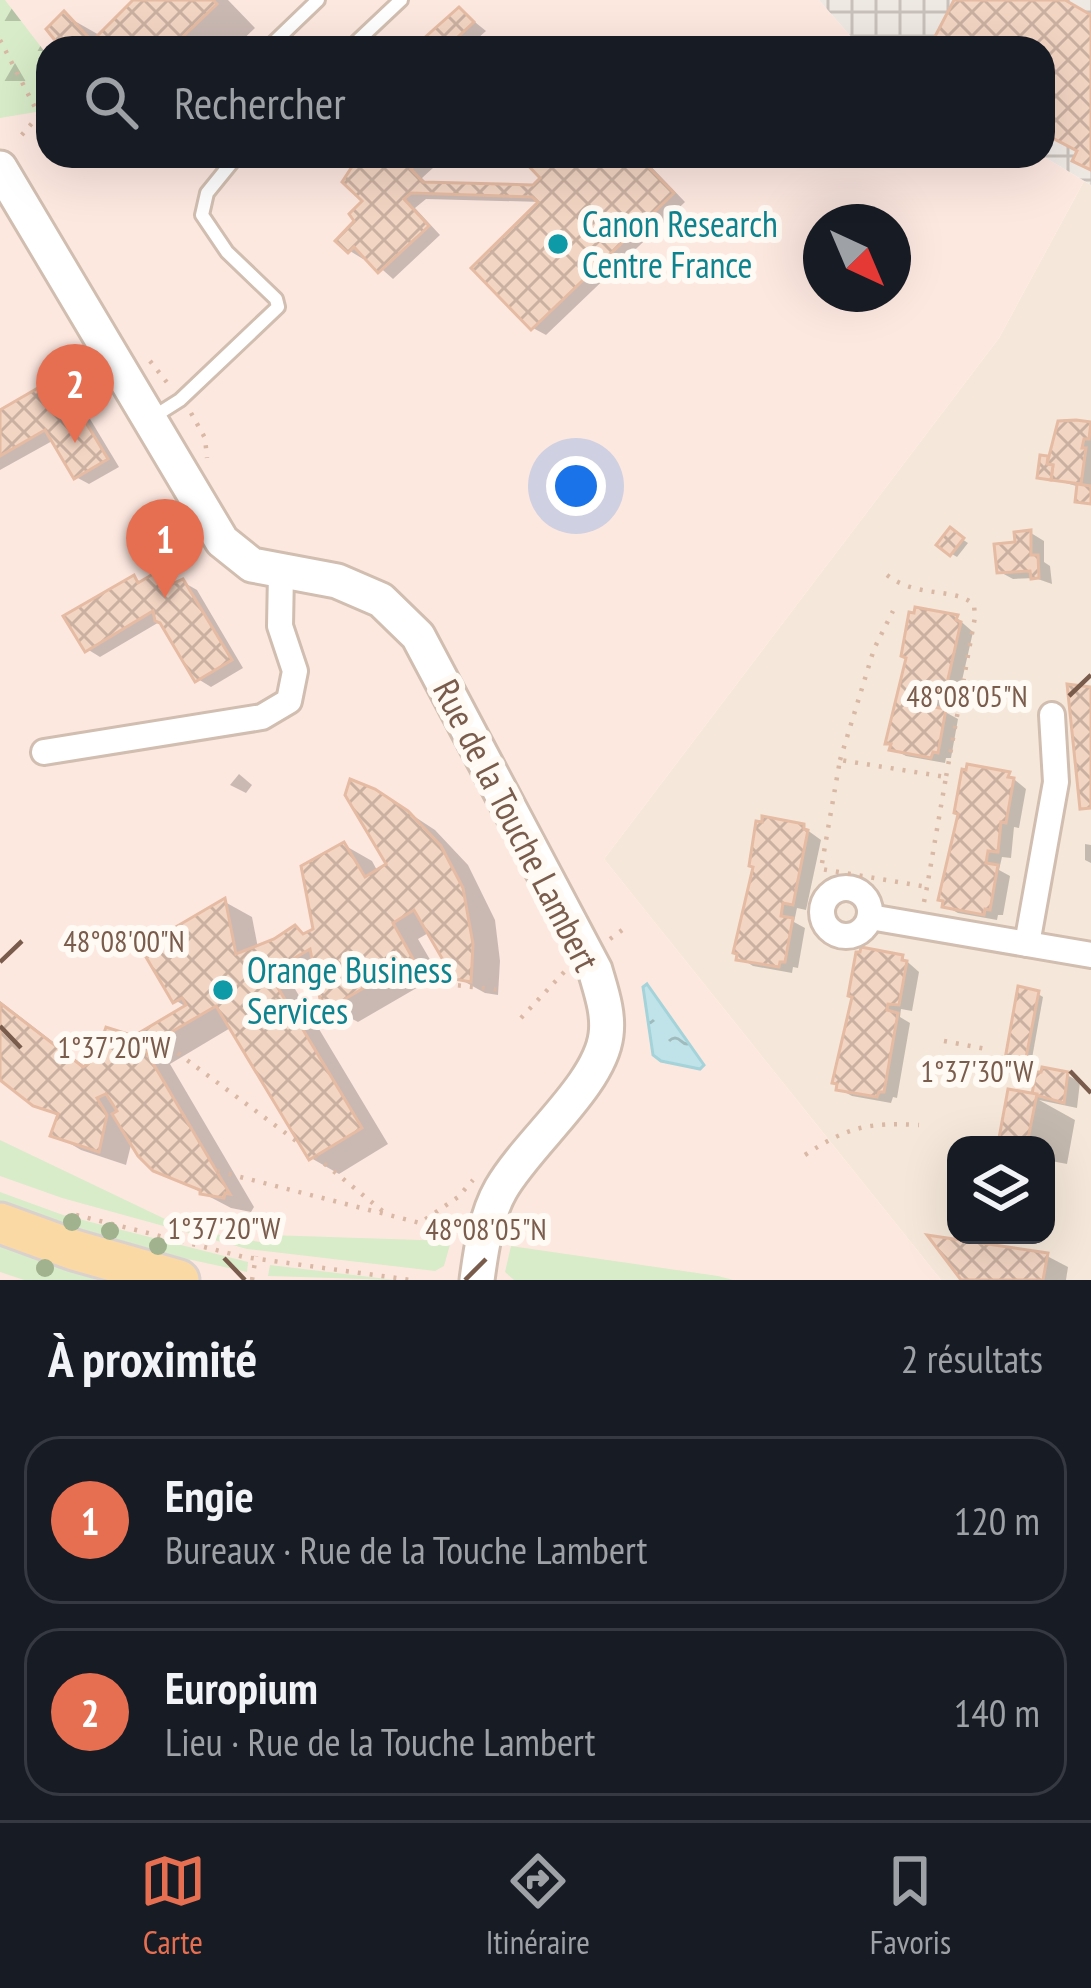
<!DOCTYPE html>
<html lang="fr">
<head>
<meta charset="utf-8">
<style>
  :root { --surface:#171b24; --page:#242831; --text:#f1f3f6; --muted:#9ea1a6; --line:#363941; --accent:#e76f51 }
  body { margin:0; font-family:"PT Sans Narrow",sans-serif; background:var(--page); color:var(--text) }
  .controls { position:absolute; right:36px; bottom:36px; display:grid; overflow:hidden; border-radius:24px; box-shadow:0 12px 48px #0002 }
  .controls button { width:108px; height:108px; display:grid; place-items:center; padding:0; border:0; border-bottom:3px solid var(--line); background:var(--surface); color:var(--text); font:60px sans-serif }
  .compass { position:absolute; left:803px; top:204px; width:108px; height:108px; border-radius:50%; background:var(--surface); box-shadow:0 12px 48px #0002; rotate:136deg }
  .you { position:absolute; left:576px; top:486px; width:42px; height:42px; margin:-30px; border:9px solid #fff; border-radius:50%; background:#1a73e8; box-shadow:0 0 0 18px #1a73e833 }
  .badge { display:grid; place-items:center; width:78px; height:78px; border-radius:50%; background:var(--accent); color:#fff; font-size:39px; font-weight:700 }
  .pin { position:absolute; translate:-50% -99px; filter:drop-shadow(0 3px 6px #0008) }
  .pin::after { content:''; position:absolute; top:63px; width:42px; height:36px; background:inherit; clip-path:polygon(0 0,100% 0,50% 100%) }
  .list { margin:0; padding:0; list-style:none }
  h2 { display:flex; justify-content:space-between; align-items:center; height:156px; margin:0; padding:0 48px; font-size:51px }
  h2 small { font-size:39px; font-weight:400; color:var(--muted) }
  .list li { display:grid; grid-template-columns:78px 1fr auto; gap:36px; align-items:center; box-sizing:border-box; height:168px; margin:0 24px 24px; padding:0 24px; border:3px solid var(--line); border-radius:36px }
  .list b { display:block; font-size:45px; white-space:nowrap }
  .list p { margin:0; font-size:39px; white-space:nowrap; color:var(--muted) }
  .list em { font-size:39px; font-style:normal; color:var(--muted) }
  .icon { flex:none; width:66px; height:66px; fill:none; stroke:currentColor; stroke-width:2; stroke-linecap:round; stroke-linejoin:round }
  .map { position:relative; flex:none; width:1091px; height:1280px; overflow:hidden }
  .search { position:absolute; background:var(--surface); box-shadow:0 12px 48px #0002; left:36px; right:36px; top:36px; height:132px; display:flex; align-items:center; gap:30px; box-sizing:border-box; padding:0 42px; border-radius:36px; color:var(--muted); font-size:45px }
  .sheet { height:540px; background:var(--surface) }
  nav { display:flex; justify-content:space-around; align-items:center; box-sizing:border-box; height:168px; border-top:3px solid var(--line); background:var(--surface); font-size:33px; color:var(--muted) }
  nav a { display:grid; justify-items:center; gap:6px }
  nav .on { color:var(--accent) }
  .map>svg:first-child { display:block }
</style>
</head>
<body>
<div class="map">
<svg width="1091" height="1280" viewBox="0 0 1091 1280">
  <defs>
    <pattern id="industrial-grid" width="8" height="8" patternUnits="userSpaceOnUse" patternTransform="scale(3)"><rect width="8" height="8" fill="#efe9e4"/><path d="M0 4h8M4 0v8" fill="none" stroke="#c7c0bb"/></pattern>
    <pattern id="forest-firs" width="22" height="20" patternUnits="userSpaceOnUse" patternTransform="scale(3)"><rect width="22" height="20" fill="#d8ecc9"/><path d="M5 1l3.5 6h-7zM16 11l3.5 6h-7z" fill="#b4c2a5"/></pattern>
    <pattern id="water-ripples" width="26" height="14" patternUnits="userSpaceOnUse" patternTransform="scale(3)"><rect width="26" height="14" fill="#bfe3e8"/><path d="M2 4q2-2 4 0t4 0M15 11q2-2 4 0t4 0" fill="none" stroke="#a0bbbe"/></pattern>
    <pattern id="building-cross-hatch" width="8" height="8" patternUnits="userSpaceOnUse" patternTransform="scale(3)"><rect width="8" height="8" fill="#f3d5c3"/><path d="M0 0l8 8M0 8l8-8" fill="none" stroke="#cab0a1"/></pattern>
  </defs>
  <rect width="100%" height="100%" fill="#fdf6ec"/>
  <path fill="#f5e8da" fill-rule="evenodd" d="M1084,181L1091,185V1280H941L604,859L999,338ZM956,1145H1046V1235H956Z"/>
  <path fill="#fde8e0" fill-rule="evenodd" d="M0,0H819L855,41L867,48H48V156H1043L1084,181L999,338L604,859L941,1280H0ZM821,222H893V294H821Z"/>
  <polygon fill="url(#industrial-grid)" points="819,0 1091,0 1091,185 1043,156 1043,48 867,48 855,41"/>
  <g fill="#d8ecc9">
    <polygon points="0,1140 186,1229 266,1243 270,1235 451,1241 444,1266 435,1271 247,1249 62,1198 0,1176"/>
    <polygon points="0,1192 63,1215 248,1262 247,1272 137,1248 18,1210 0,1203"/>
    <polygon points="0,1246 3,1247 97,1280 24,1280 0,1272"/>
    <polygon points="511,1246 718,1276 733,1280 514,1280 505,1272"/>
    <polygon points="270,1265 395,1280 268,1276"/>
  </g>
  <polygon fill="url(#forest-firs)" points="0,0 5,0 48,56 48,110 0,118"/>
  <polygon fill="url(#water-ripples)" stroke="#a5d3da" stroke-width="3" points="647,984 704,1065 700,1069 661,1061 653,1055 643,987"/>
  <g fill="#0003">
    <polygon points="137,0 228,0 255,28 234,48 65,48 64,15 101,36"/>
    <polygon points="460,10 486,31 467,48 419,47"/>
    <polygon points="366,156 446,156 422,178 429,185 535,188 544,178 523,156 641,156 685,202 546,335 533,328 542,202 426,199 415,208 440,235 393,279 366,255 363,259 350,251 366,202"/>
    <polygon points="43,388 59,401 68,396 81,404 119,467 89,484 76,477 54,440 0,470 0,414"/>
    <polygon points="1060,424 1091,426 1091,504 1078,500 1080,487 1040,476 1048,459 1051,461"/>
    <polygon points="950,531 968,543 957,557 952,554"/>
    <polygon points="1031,533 1044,541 1044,562 1050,566 1052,584 1035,578 1013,579 1000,572"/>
    <polygon points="163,572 179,584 183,582 197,590 243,668 211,687 198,679 161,621 100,657 87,649 134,578 143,583"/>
    <polygon points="957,618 973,632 958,698 950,697 947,713 958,719 951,758 946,758 945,763 906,756 893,749"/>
    <polygon points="239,774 252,785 246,793 230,785"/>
    <polygon points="1009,775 1026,789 1019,828 1014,827 1011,858 1002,857 999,870 1010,876 1003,915 998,915 997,920 958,913 945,906"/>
    <polygon points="403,809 435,830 468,865 495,920 500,961 498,995 485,993 456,977 430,932 418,939 439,975 358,1022 330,1007 319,975 295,989 388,1144 339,1174 311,1158 232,1027 170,1064 254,1207 251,1212 231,1208 155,1168 132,1141 126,1165 81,1150 54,1134 60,1118 0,1076 0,1001 87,1068 127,1037 132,1040 188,1008 175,1000 225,902 252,917 258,948 295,929 307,936 316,931 344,845 372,861 378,872 390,865"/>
    <polygon points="803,827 821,840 806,910 797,908 794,922 805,928 798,968 793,967 792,973 753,966 740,958"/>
    <polygon points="1085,844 1091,845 1091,863 1085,860"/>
    <polygon points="902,957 919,972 912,1011 901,1009 900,1017 910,1023 897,1098 893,1097 891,1103 852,1096 839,1089"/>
    <polygon points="1038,994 1043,997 1031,1064 1014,1060"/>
    <polygon points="1044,1070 1067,1075 1080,1082 1077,1108 1039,1100 1075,1120 1067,1164 1046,1160 1046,1145 1016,1145 1002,1137 1035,1097"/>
    <polygon points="1047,1256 1068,1267 1066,1280 965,1280"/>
  </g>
  <g fill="url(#building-cross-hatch)" stroke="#e6bba3" stroke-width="3">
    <polygon points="133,0 213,0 217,4 171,48 61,48 46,29 64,11 92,41"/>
    <polygon points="954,0 1065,0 1091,15 1091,170 1072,161 1077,151 1043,133 1043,48 929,48"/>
    <polygon points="459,7 474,22 446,48 414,47"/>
    <polygon points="359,156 425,156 411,169 423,182 533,185 540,178 519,156 638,156 674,193 531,330 471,268 538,202 532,197 411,193 404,199 429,226 378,273 354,247 348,253 335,241 354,221 349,214 362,201 342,182"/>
    <polygon points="43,385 49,397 57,399 68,393 108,459 74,479 45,430 0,456 0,410"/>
    <polygon points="1076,420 1091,422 1089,439 1084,439 1082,448 1086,448 1081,484 1051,480 1053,465 1047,464 1058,421"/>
    <polygon points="1040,455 1048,456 1047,464 1053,465 1051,480 1037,478"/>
    <polygon points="1077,484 1091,486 1091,504 1075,502"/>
    <polygon points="950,527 964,538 950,556 936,545"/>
    <polygon points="1031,530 1031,555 1038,555 1039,578 1031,579 1030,571 997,573 994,544 1015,542 1014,532"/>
    <polygon points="163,568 172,584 183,579 232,660 195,682 160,623 155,621 153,611 85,652 63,616 134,575 138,583"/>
    <polygon points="915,607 958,615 956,620 961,622 945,692 937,691 934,707 946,709 938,753 933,752 931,758 889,750 891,744 885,744 906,658 901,656 909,612 914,613"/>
    <polygon points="1067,684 1091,687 1091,808 1080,809"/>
    <polygon points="967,764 1010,772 1008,777 1014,778 1006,823 1001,822 998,852 988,851 986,863 998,865 990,910 985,909 984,915 942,907 943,901 938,900 958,814 954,813 962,769 966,770"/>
    <polygon points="350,779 375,789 408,811 441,846 463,888 473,944 471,982 454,979 414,910 393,923 413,959 328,1009 327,1004 321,1004 310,949 269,973 362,1128 309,1160 216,1006 144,1048 230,1194 225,1193 224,1198 200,1194 200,1190 153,1171 138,1156 112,1114 117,1111 106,1094 97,1098 107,1115 99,1152 50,1136 58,1114 33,1106 0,1080 0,1003 83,1067 95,1059 106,1027 128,1034 127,1040 186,1005 182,998 173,1003 143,952 164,939 162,935 225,898 236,954 274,939 295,925 303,934 313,929 301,866 344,842 365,877 386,864 345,795"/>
    <polygon points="762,816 804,824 804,829 808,830 793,905 783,903 781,916 793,918 785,962 780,962 779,967 736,960 737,954 733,953 753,867 749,866 756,821 762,822"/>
    <polygon points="861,947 903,955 902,960 907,961 899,1005 888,1004 887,1010 898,1013 884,1092 879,1092 877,1097 836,1090 837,1084 832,1083 852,997 848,996 856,952 860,952"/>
    <polygon points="1018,986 1039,991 1025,1063 1005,1059"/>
    <polygon points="1042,1067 1068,1072 1064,1103 1032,1094 1036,1072 1041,1072"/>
    <polygon points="1008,1089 1037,1094 1027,1144 999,1138"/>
    <polygon points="927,1235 1048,1253 1043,1280 961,1280"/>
  </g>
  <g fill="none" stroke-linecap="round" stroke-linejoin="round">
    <defs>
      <g id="service">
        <polyline points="268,48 318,0"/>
        <polyline points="350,48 401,0"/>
        <polyline points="150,419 180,400 278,307 276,299 227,252 202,215 207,193 237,156"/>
      </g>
      <g id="minor">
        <polyline points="44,752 262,717 289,701 295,671 280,626 281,573"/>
        <circle cx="846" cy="912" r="24"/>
        <polyline points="870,917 1091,955"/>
        <polyline points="1027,944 1056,782 1052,715"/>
      </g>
      <path id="tertiary" d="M0,168L222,541L252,565L337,581L381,600L418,636L595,970C601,991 609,1013 606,1035C600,1085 528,1142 501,1189C486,1215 481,1250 477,1280"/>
      <polyline id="primary" points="0,1223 74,1250 179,1280"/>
    </defs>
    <use href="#service" stroke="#d1beb0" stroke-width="18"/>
    <use href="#minor" stroke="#d1beb0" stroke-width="30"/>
    <use href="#tertiary" stroke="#d1beb0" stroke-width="39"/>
    <use href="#primary" stroke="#dad1cd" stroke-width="45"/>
    <g stroke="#d9b8a5" stroke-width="4.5" stroke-dasharray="3 9" stroke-linecap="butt">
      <polyline points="0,40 39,115 20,137"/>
      <polyline points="150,361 169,385"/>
      <polyline points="191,413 205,438 207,458"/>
      <path d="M887,575C918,599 957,587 974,605L975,617L946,777"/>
      <polyline points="840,760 874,649 893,611"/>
      <polyline points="924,902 927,887 946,777 840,760 821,869 927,887"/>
      <polyline points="610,939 629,925"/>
      <polyline points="446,984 500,990"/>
      <polyline points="521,1018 567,969"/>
      <polyline points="944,1041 986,1049"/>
      <polyline points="168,1046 299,1143"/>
      <path d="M805,1155C847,1127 869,1122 919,1125"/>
      <polyline points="315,1156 385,1213"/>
      <polyline points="217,1171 420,1223 458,1197 473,1180"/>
      <polyline points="76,1215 244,1257 411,1280"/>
      <polyline points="252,1280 256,1256"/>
    </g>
    <use href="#service" stroke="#fff" stroke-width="12"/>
    <use href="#minor" stroke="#fff" stroke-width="24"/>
    <use href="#tertiary" stroke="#fff" stroke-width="33"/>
    <use href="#primary" stroke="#fbd9a5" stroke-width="39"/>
  </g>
  <g fill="#a0b28e">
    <circle cx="72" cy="1222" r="9"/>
    <circle cx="110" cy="1231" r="9"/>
    <circle cx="158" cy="1246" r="9"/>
    <circle cx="45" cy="1268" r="9"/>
  </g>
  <path fill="none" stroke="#7a5c4d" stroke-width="4.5" d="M1069,696L1091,675M0,962L22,941M0,1026L21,1048M1070,1071L1091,1093M224,1258L245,1280M465,1280L486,1259"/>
  <g fill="#0f9aa8" stroke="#fffaf3" stroke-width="4.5">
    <circle cx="558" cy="244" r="12"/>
    <circle cx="223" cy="990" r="12"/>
  </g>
  <g text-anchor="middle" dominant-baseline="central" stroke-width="12" stroke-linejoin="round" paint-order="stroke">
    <g font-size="36" fill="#0d838f" stroke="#fffaf3" text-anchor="start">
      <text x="582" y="223">Canon Research<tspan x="582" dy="41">Centre France</tspan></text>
      <text x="247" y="969">Orange Business<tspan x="247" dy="41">Services</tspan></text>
    </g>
    <g font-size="36" fill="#7a5c4d" stroke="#fffaf3">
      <text transform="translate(517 825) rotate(63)">Rue de la Touche Lambert</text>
    </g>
  </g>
  <g font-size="30" text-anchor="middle" fill="#7a5c4d" stroke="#fffaf3" stroke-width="12" stroke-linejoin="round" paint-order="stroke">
    <text x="967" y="707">48°08'05"N</text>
    <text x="124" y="952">48°08'00"N</text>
    <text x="114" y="1058">1°37'20"W</text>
    <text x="977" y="1082">1°37'30"W</text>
    <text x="224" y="1239">1°37'20"W</text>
    <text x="486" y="1240">48°08'05"N</text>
  </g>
</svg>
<div class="controls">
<button><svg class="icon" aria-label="layers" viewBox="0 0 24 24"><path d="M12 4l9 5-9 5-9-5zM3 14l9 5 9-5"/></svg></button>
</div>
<svg class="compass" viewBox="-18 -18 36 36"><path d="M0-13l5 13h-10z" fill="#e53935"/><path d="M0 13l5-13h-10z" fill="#9ea1a6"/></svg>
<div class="you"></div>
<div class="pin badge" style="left:165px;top:598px">1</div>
<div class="pin badge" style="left:75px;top:443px">2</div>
<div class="search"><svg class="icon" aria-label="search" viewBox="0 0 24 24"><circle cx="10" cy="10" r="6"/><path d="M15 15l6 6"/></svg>Rechercher</div>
</div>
<section class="sheet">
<h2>À proximité<small>2 résultats</small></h2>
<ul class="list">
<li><span class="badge">1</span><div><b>Engie</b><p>Bureaux · Rue de la Touche Lambert</p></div><em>120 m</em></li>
<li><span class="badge">2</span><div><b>Europium</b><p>Lieu · Rue de la Touche Lambert</p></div><em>140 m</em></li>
</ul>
</section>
<nav>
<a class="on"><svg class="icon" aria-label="map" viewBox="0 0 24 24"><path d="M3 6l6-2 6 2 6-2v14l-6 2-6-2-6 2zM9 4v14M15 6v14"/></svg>Carte</a>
<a><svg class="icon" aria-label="directions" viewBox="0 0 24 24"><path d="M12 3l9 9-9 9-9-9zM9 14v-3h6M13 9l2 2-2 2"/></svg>Itinéraire</a>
<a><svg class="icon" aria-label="saved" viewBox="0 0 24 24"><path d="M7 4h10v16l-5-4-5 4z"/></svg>Favoris</a>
</nav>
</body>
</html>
